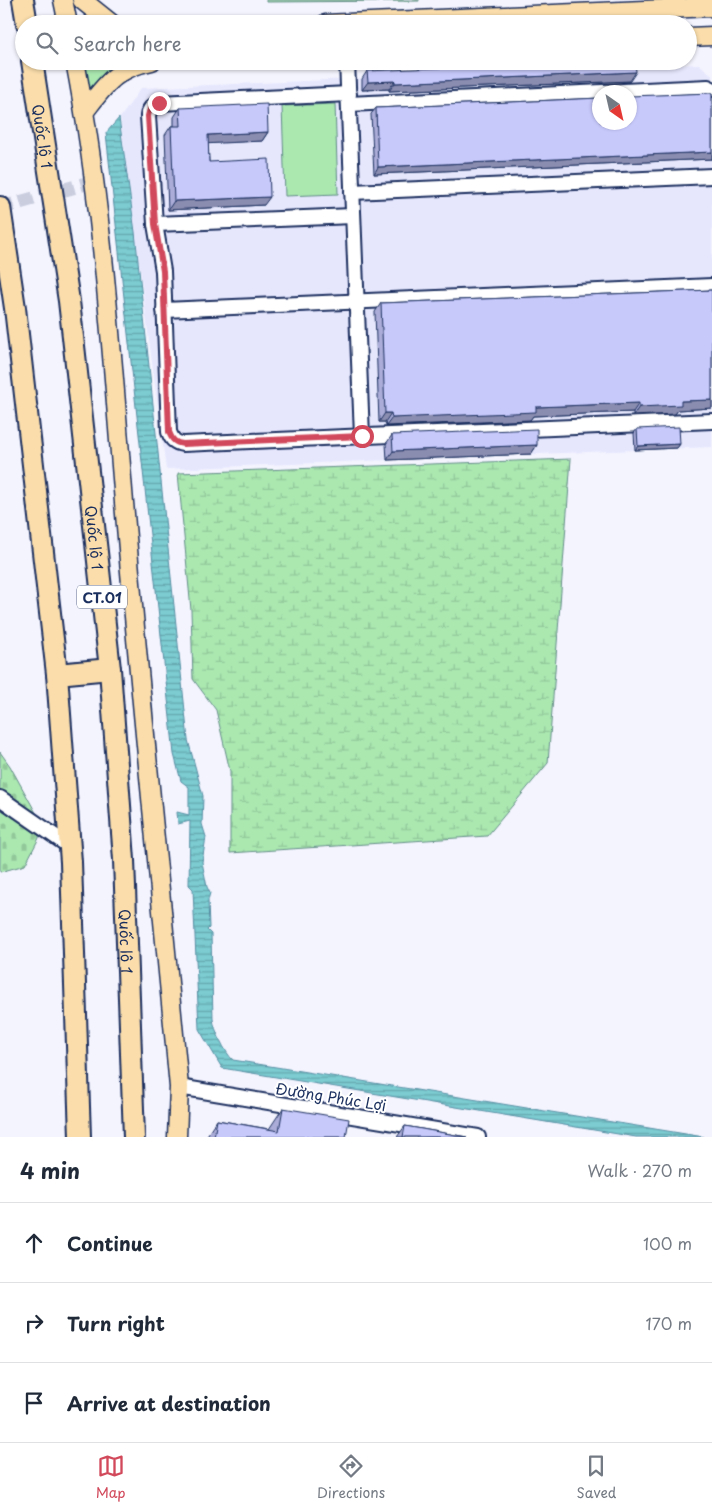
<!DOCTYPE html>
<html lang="en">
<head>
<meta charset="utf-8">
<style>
  :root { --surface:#fff; --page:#f2f2f3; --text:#1f2937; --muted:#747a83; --line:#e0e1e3; --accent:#d1495b }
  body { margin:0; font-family:"Playpen Sans",sans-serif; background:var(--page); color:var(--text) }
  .compass { position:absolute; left:592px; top:85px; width:45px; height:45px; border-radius:50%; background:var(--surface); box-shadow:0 1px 4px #0004; rotate:146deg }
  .stop { position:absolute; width:15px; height:15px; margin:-11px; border:4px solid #d1495b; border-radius:50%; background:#fff }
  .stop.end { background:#d1495b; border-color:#fff; box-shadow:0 1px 5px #0008 }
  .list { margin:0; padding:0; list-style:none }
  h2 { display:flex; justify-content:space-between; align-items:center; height:65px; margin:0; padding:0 20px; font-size:21px }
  h2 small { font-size:16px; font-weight:400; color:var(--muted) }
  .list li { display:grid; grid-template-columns:32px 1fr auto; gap:15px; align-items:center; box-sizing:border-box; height:80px; padding:0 20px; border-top:1px solid var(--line) }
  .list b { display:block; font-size:19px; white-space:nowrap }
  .list em { font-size:16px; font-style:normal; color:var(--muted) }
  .icon { flex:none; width:28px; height:28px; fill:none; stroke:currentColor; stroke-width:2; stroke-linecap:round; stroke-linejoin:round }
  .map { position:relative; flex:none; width:712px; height:1137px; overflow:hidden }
  .search { position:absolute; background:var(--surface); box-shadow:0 1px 4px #0004; left:15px; right:15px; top:15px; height:55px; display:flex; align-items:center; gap:12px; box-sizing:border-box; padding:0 18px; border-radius:28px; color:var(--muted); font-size:19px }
  .sheet { height:305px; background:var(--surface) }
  nav { display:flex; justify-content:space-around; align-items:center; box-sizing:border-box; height:70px; border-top:1px solid var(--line); background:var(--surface); font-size:14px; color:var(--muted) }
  nav a { display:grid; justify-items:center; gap:2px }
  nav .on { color:var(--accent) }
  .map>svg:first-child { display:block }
</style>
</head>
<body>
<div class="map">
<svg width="712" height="1137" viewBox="0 0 712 1137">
  <defs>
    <pattern id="wetland-marsh" width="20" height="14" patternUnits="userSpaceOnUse" patternTransform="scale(1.25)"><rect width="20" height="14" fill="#aae8b0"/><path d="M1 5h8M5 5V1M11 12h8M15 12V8" fill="none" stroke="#92c79a"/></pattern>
    <pattern id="cemetery-stones" width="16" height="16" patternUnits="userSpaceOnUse" patternTransform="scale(1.25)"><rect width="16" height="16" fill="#aae8b0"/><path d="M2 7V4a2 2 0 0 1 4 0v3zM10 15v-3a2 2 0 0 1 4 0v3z" fill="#92c79a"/></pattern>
    <pattern id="water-rules" width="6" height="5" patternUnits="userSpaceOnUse" patternTransform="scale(1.25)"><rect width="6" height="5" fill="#7bccd1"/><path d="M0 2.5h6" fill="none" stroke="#64a6ad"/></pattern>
  </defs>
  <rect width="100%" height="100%" fill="#f4f4fe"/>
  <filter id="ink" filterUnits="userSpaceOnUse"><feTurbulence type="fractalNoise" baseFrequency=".02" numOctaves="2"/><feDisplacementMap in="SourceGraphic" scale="10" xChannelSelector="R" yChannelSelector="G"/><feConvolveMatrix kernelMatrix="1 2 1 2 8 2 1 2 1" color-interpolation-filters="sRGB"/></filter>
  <g filter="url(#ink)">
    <path fill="#e6e7fd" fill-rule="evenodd" d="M699,64L712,75V447L166,469L120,118L141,88ZM600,92H630V122H600Z"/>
    <g fill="#aae8b0" stroke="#628c87">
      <polygon points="84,61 118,61 113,65 88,93"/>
      <polygon points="335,104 338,194 285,196 282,106"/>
    </g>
    <polygon fill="url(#wetland-marsh)" stroke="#628c87" points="571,459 548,763 487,836 230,853 230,771 216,710 193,679 191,610 178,473"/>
    <g fill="url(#cemetery-stones)" stroke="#628c87">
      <polygon points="266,0 419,0 419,1 266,2"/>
      <polygon points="0,752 10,766 40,820 39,838 25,865 0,872"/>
    </g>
    <path fill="url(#water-rules)" stroke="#558da3" d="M119,118L135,232L188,740L203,796L202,824L206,837L202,862L207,887L210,893L208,900L209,928L207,930L211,934L213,1019C214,1029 225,1053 233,1060L704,1137H636L222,1068L199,1029L193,889L189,885L190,821L178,824L177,812L189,815V787L181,781L174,754L106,133Z"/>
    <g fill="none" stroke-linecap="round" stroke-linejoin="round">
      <polyline stroke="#c9cdde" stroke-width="14" stroke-dasharray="14 7" stroke-linecap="butt" points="0,208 95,181"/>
      <defs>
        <g id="minor">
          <polyline points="347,61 362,436"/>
          <path d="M349,94L159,103C152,106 149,109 148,116L155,224L163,271L169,432C172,440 175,443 183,444L712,421"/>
          <polyline points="349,104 708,87 712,89"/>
          <polyline points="352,192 712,176"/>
          <polyline points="155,224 353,216"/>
          <polyline points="164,310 712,286"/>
          <polyline points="0,798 69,846"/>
          <polyline points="179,1087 478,1137"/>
        </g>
        <g id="major">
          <polyline points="63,0 68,24"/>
          <polyline points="82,0 112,24"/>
          <polyline points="325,24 712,7"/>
          <polyline points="688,37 712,36"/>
          <path d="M75,61C104,211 112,363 125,514C141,705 161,896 179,1087L177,1137"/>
          <path d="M85,111C106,84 116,68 152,61"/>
        </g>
        <g id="highway">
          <polyline points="23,0 27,24"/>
          <path id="s1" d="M32,61L69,301L110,669L124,860L134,1137"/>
          <polyline points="0,207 15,308 57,674 71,862 80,1137"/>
          <polyline points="57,674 110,669"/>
        </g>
      </defs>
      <use href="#minor" stroke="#1b2f5e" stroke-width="18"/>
      <use href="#major" stroke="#1b2f5e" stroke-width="21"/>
      <use href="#highway" stroke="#1b2f5e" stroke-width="24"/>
      <use href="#minor" stroke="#fff" stroke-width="14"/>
      <use href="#major" stroke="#faddab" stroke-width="18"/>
      <use href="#highway" stroke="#faddab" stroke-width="20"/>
    </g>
    <g fill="#abadd8" stroke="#1b2f5e">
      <polygon points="367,71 630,81 389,91 389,89 362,90 362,79"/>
      <polygon points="712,93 712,159 374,174 371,114 376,108"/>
      <polygon points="180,108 268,132 262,141 208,143 209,162 264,205 168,210 165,135 171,126 174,126 174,117"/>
      <polygon points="712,290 712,408 678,410 675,414 633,416 633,412 533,416 530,420 386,426 385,422 379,422 375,312 381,303"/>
      <polygon points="637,429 680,444 677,448 635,450 634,433"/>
      <polygon points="392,435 537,445 531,454 387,460 386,444"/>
      <polygon points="283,1108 346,1137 206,1137 217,1120 269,1129"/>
      <polygon points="405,1126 467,1137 397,1137"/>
    </g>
    <g fill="#8b8db0" stroke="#1b2f5e">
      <polygon points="636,72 630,81 389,91 395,83"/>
      <polygon points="395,81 389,89 362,90 368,82"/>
      <polygon points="268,132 262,141 202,144 208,135"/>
      <polygon points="712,152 712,159 374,174 378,167"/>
      <polygon points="270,197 264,205 168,210 174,201"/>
      <polygon points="712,400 712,408 678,410 675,414 633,416 639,407 681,401"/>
      <polygon points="639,403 633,412 533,416 530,420 386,426 392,418 536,407"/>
      <polygon points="385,413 391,413 385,422 379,422"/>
      <polygon points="680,444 677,448 635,450 638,446"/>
      <polygon points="537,445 531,454 387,460 393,451"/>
    </g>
    <g fill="#c7c9fb" stroke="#1b2f5e">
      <polygon points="596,61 635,61 636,72 395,83 395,81 368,82 367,71"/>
      <polygon points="712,93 712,152 378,167 376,108 600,98 600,122 630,122 630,96"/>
      <polygon points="267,104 268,132 208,135 209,162 269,159 270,197 174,201 171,126 181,126 180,108"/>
      <polygon points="712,290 712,400 681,401 681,405 639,407 639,403 536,407 536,412 392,418 391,413 385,413 381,303"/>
      <polygon points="679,427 680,444 638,446 637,429"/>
      <polygon points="537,429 537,445 393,451 392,435"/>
      <polygon points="283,1108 349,1119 346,1137 214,1137 217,1120 279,1131"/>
      <polygon points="405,1126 467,1137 403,1137"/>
    </g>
  </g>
  <g fill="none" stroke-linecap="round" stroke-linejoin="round" filter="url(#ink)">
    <path stroke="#d1495b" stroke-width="6" d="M159,103C152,106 149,109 148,116L155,224L163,271L169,432C172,440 175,443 183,444L362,436"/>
  </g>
  <g text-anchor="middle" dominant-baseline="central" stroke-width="4" stroke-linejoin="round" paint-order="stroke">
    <rect fill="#fff" stroke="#5f6d8e" stroke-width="1" x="77" y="585.5" width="50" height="23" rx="4"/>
    <g font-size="14" font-weight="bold" fill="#1b2f5e">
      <text x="102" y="597">CT.01</text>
    </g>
    <g font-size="15" fill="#1b2f5e" stroke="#fff">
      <text stroke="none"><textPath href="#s1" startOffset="76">Quốc lộ 1</textPath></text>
      <text stroke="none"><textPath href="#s1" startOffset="481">Quốc lộ 1</textPath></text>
      <text stroke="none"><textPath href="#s1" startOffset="886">Quốc lộ 1</textPath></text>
      <text transform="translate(331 1096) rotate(9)">Đường Phúc Lợi</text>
    </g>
  </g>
</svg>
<svg class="compass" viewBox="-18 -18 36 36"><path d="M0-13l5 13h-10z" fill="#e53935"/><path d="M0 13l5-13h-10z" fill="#747a83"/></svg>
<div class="stop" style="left:362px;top:436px"></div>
<div class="stop end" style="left:159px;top:103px"></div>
<div class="search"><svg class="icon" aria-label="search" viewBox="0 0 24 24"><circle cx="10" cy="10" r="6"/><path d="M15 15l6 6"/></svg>Search here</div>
</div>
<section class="sheet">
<h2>4 min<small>Walk · 270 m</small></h2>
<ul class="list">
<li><svg class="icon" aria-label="ahead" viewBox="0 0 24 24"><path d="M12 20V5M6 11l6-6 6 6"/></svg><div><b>Continue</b></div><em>100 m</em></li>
<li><svg class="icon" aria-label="right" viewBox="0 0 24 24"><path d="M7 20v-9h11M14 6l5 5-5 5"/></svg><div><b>Turn right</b></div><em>170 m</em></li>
<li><svg class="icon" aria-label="arrive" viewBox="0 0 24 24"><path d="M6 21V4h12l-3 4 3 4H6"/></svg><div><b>Arrive at destination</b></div></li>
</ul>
</section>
<nav>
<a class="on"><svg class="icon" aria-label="map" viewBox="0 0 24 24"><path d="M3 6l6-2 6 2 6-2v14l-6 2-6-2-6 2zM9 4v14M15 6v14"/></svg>Map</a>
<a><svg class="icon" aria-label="directions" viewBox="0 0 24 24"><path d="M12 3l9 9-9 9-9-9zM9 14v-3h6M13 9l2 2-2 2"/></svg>Directions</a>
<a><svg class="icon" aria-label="saved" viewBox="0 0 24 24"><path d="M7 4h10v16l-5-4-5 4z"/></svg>Saved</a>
</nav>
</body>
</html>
